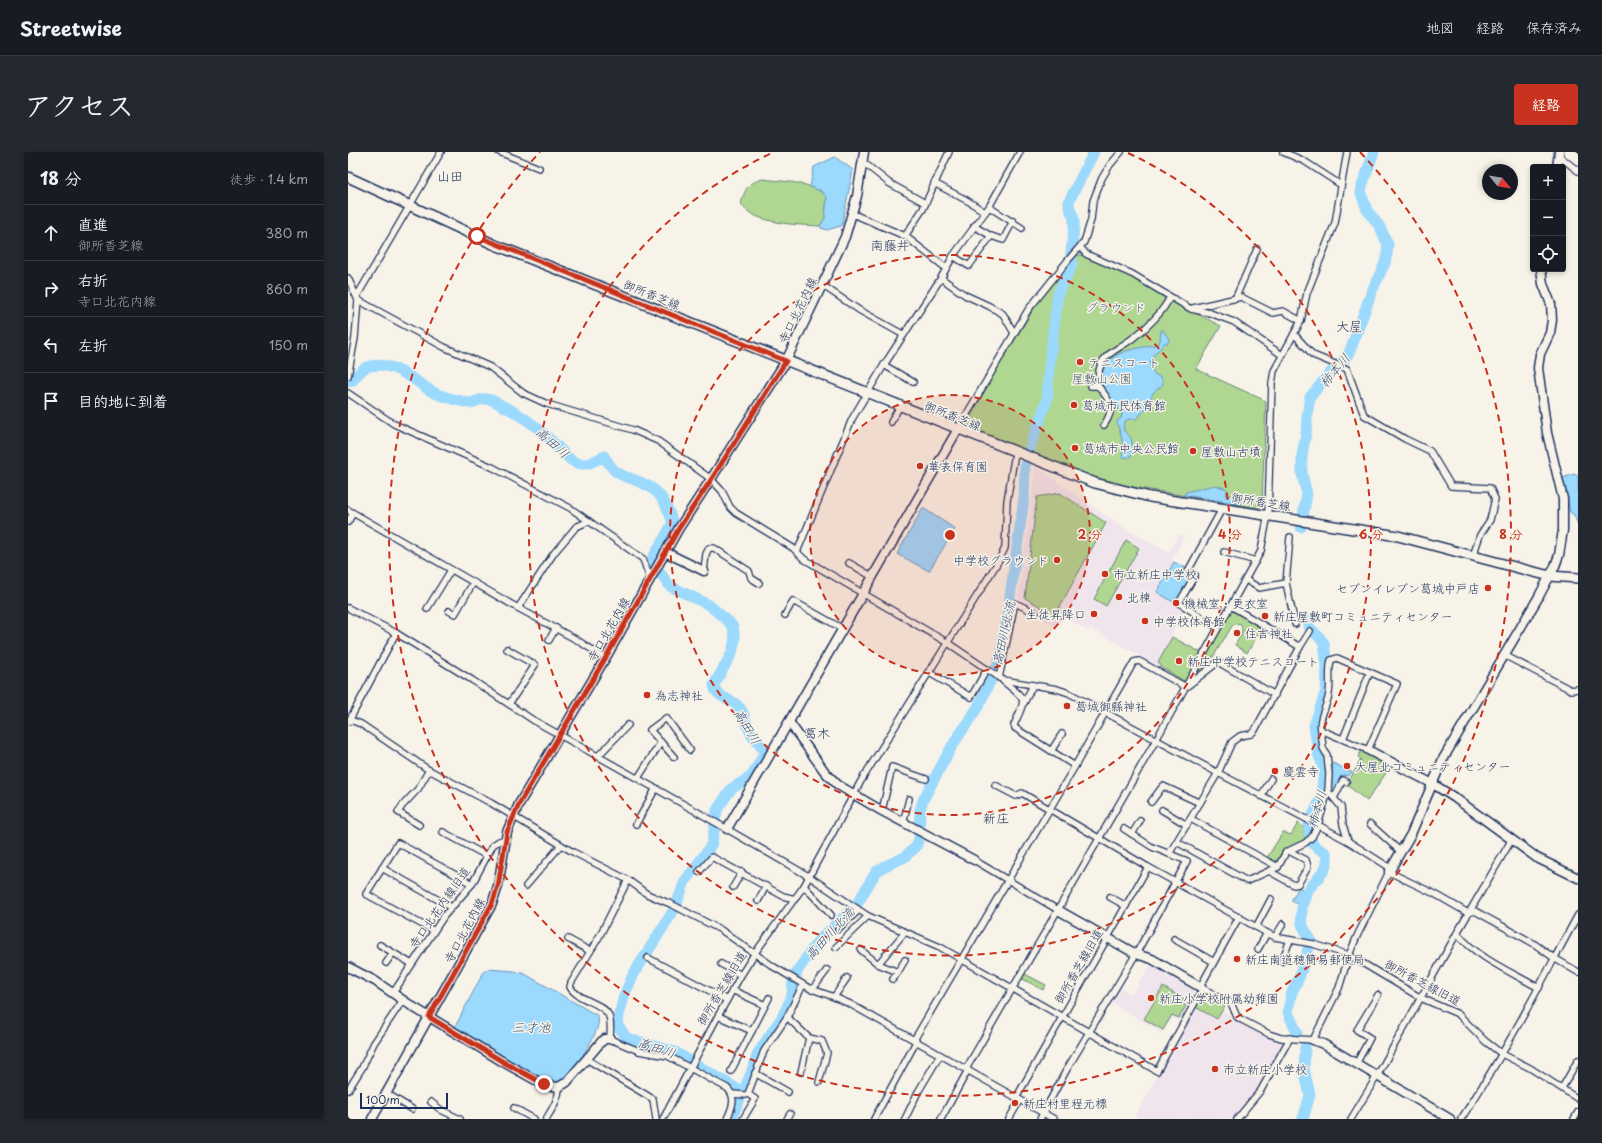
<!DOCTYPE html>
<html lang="ja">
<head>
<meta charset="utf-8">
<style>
  :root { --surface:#171b24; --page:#242831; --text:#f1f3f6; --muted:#9ea1a6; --line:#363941; --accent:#c8321e }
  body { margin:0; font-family:"Playpen Sans","Klee One",sans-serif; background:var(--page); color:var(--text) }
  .controls { position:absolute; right:12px; top:12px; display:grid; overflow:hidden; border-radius:4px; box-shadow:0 2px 6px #0003 }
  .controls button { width:36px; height:36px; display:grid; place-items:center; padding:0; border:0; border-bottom:1px solid var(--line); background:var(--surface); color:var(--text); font:20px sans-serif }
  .compass { position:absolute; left:1134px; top:12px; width:36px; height:36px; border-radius:50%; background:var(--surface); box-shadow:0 2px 6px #0003; rotate:120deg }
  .scale { position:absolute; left:12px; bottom:10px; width:88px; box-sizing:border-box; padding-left:4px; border:2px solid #1b2f5e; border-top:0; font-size:11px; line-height:14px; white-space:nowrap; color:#1b2f5e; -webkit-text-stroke:3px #f7f3e8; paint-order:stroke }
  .stop { position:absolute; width:12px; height:12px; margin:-9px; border:3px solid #c8321e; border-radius:50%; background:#fff }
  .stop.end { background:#c8321e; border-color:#fff; box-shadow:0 1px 4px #0008 }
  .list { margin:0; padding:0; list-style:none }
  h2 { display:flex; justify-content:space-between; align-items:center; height:52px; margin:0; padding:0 16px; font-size:17px }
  h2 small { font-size:13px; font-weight:400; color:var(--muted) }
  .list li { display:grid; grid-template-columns:26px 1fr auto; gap:12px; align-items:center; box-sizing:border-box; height:56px; padding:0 16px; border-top:1px solid var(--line) }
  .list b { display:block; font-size:15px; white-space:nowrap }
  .list p { margin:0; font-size:13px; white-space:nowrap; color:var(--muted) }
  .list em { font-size:13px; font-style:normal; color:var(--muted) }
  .icon { flex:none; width:22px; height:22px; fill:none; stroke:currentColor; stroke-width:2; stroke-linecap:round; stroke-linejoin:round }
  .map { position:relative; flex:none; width:1230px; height:967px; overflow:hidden; border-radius:4px }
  header { display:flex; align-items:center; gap:24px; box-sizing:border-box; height:56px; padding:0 20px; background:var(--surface); border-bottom:1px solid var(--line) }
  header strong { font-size:19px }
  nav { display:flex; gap:22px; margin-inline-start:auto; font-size:14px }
  .intro { display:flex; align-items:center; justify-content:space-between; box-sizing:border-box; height:96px; padding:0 24px }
  h1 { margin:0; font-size:28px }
  .button { padding:10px 18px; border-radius:4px; background:var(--accent); color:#fff; font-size:14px; font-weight:700 }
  main { display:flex; gap:24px; padding:0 24px }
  aside { flex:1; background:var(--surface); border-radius:4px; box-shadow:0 2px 6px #0003 }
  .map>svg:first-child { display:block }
</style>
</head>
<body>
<header>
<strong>Streetwise</strong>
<nav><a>地図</a><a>経路</a><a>保存済み</a></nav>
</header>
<div class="intro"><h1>アクセス</h1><a class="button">経路</a></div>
<main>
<aside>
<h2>18 分<small>徒歩 · 1.4 km</small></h2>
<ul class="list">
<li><svg class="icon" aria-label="ahead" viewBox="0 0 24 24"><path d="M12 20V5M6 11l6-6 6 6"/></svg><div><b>直進</b><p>御所香芝線</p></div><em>380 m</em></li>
<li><svg class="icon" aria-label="right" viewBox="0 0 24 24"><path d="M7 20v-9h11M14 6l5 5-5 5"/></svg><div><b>右折</b><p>寺口北花内線</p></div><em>860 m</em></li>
<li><svg class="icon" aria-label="left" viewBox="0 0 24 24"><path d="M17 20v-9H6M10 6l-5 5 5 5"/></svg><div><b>左折</b></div><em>150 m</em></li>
<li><svg class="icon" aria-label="arrive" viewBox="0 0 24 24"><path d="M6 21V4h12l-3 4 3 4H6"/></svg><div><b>目的地に到着</b></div></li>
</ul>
</aside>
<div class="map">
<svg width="1230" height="967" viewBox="0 0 1230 967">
  <rect width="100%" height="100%" fill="#f7f3e8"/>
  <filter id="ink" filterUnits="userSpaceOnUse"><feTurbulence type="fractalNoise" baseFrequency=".025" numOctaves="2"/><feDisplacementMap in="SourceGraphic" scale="8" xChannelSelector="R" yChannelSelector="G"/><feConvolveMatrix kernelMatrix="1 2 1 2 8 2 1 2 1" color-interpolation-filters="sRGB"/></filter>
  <g filter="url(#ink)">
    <g fill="#f0e5ec">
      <polygon points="688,315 776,376 821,400 831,382 835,383 834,390 824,408 840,416 831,448 837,456 823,484 854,501 836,529 742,476 740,479 716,465 710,476 688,463 690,459 672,449 670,444"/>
      <polygon points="804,810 848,835 848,838 830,869 824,866 814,881 761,849 770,834 784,842"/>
      <polygon points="847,856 869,867 874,859 935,892 907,942 884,967 794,967 787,964"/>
    </g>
    <g fill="#b0d792" stroke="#668378">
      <path d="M415,27C436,30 464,29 479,45L477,66L472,74C450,73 405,72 393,52C397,37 399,31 415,27Z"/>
      <polygon points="726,101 728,103 738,104 785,125 817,146 873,174 848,217 918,249 914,352 911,356 767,332 723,317 624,278 618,273 648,219 686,156"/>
      <polygon points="712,341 758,371 707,463 677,446 689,345"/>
      <polygon points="778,388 791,396 758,454 746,447"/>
      <path d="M885,453L917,471L899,501L887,493C891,486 896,481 893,472L888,471L884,474L865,505L849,521L848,520Z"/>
      <polygon points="824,485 854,501 840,527 836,529 813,515 813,513 810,511"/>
      <polygon points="1014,597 1044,612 1019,649 999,633 1013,607 1010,605"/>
      <polygon points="950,671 957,676 956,681 957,688 935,698 930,708 925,710 919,706 935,680 943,683"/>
      <polygon points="675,821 698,833 695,838 673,826"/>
      <polygon points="815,835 836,847 834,851 838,854 831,866 824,863 815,878 796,867"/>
      <polygon points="856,840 878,852 869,867 847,855"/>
    </g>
    <g fill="#9bd9fd" stroke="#6895bd">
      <polygon points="487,5 505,18 494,72 493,74 479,78 473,76 472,74 477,66 479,45 473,39 462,35 466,15"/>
      <path d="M814,177L821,187L820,191H816L813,196L807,201L802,211L806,222L813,225L815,231C813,236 809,236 806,240C803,243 804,246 803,249C801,256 793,262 788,267H782L777,269L775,275L776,279C786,286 785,293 783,304L778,306L775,305C773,299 775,294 774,288C773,282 770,276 769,269L773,266L774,262C769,253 760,244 755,234C753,230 753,224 755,219C761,198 793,196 811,192C813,187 812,182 814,177Z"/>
      <polygon points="1226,322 1230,324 1230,373 1226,363 1222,360 1215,326"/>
      <polygon points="867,333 879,337 878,345 887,342 893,348 892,352 836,343 838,340"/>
      <polygon points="575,356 607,377 581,419 549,402"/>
      <polygon points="826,410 838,416 836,419 845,424 831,448 828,446 825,450 809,440"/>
      <polygon points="985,611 1004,620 1001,624 996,623 988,639 983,637"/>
      <polygon points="951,735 957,739 953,754 943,749"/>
      <path d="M141,817L166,819L177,822L250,864C253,877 241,892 235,903C230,911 219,931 209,931C193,932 123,887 106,877L136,819Z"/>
    </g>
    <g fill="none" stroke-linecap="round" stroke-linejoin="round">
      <g stroke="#9bd9fd" stroke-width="11">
        <path d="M0,228L4,229C8,225 13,217 19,215C41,206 66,228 83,239C93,245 108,248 121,251C127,251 132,246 138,247C144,247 150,251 155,254C183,267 202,287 223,308C236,316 243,311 256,304C259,309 263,315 267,319C273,324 281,326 287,328C312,337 317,348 325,371L303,409L322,434L361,453L381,470L385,475L387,487L384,501L366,533C367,545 381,546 389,553C396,558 396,567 400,575C403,583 410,591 416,598V602L404,624L383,637L369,658L364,691L360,698L337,729L327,756L285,823L276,844L271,863L270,874L279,886L327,900L394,940"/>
        <polyline points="953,375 959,342 954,322 954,304 959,274 959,263 962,245 989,213 997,207 1002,199 1024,139 1037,111 1039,102 1040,93 1032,75 1019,58 1013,41 1014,34 1026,0"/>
        <path d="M949,880L941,863L940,858L944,840L951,826L963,788C960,783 956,777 954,772C952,762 955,747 960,738C968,727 984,716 978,701L968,695L964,690L961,682V671L972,649L976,622L974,611L971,604L966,574L978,539L979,514L976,491L972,486L961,475L959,469"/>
        <polyline points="383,967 402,924 410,901 434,865 440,853 444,843 445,830 450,818 469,790 502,759 509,752 528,720 537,714 555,706 568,695 571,686 572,658 575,648 604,594 630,555 649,515 654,500 676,347 677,314 683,292 699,248 701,216 710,141 724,113 723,101 726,75 726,67 721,54 721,49 746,0"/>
        <polyline points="955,967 962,943 956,917 957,895"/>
      </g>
      <defs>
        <g id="street">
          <polyline points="151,0 191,16"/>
          <polyline points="935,0 956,9 993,33"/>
          <polyline points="1210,3 1230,19"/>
          <polyline points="515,10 541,31 577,51"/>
          <polyline points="586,31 620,49 637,60"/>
          <polyline points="641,55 674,76"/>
          <polyline points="505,62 557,84 598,116"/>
          <polyline points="626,74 643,84 655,88 665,69"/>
          <polyline points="557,84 575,57 601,0"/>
          <polyline points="732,95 738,102 784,122 843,157 862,161 886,170 934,203"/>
          <polyline points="605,104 621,114 643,84"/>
          <polyline points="0,126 10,148 7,186 0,224"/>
          <polyline points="593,126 617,143 641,154 655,162 666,181"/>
          <polyline points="474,133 511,158 556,183"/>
          <polyline points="9,144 93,0"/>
          <polyline points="887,147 909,97"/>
          <polyline points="10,148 96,195 142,215 175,241 199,252 285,278 310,289 363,327 374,339 382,355 388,361 445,396 456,407 600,491 655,528 709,537 721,541 870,621 970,673 1000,689 1044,717"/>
          <polyline points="845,156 893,145 925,161 935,159 953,169"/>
          <polyline points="946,182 965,203 999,217 1016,263 1057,287 1082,299 1103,334 1142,336 1147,347 1142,368 1132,383 1125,404"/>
          <polyline points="536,213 565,230"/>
          <path d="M743,234H750C749,201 763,203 785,186C799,176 815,160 822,145"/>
          <path d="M750,234C762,248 768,256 756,273"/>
          <polyline points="0,241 46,272 144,315 222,356 295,407 302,427"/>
          <polyline points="543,270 552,254"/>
          <polyline points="610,277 680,158 721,107 736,90 743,68 745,49 754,26 762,13 773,0"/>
          <polyline points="0,358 170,456 229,488 257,506"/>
          <polyline points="0,370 5,361"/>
          <polyline points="942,385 938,431 947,472"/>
          <polyline points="449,400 504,267 536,213 593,126 605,104 641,55 672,0"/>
          <polyline points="876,400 908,409"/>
          <polyline points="501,411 525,425"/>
          <polyline points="356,419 358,402 361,396 366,396 401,419 403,426 411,431"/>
          <polyline points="898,428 911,436 938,431"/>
          <polyline points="0,456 48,481 124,528 185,568 353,662 462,725 520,764 592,795 809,919 855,836"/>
          <polyline points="170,456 206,401 228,375 241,369"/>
          <polyline points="79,457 103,418"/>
          <polyline points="101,459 107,462 125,431"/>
          <polyline points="437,463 445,449 495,477"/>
          <polyline points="870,476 831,451 847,423 840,419 875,355"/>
          <polyline points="201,488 208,476"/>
          <polyline points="952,495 962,479"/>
          <polyline points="159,497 187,513 161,552"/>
          <polyline points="1156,503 1223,538 1230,537"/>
          <polyline points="580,520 623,545 639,517"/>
          <polyline points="651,526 667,451 688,461"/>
          <path d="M655,529C679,549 679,544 666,573L667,576L727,614"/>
          <polyline points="676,551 685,533"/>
          <polyline points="0,569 5,569 13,572 81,618 143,651 225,700 280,728 299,742 325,753 373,778 426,815 461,836 486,845 502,852 706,967"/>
          <polyline points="1,569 48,481"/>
          <polyline points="995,587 1022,520"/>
          <polyline points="703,599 714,582"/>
          <polyline points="250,604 280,573"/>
          <polyline points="326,605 302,578 318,566 342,598"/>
          <polyline points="290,626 313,590"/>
          <polyline points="647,633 668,644 674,641 800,715 919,781 927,785 965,792 1001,803 1073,846 1110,862 1137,889 1154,902 1182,916 1230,947"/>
          <polyline points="980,639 993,655 995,673 1000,689"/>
          <polyline points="913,644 923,627"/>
          <polyline points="986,646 995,628 998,630"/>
          <polyline points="803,650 815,634 852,651"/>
          <polyline points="814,658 839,673"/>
          <polyline points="534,659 544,615 578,627"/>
          <polyline points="843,667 930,715"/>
          <polyline points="555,671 561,647"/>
          <polyline points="288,672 308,636"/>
          <polyline points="1022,672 1053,700"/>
          <polyline points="71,673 50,660 55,653 70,637 81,618"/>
          <polyline points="95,680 139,704"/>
          <polyline points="784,682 792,669"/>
          <path d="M829,690L899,729L930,715L938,700L957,691L964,685L970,673L980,639L981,622L979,603L975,596L973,578L1020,598L1049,532L989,506L983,508C980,521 983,530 981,542C979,555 970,566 973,578"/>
          <polyline points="821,702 870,621 884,590 892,584 903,582 907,578 952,495 883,454"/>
          <polyline points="626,708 710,758"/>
          <polyline points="34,716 103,755"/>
          <polyline points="921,719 946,733 950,732 960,715 958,708 941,699"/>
          <polyline points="351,720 364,705 435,744 447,747"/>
          <path d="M280,728L251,785L223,831L222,835C229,848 253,850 260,862C264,869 262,880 262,887L291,899L320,904L379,936C389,945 384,956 379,967"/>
          <polyline points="178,734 213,693"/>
          <polyline points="456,734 483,763"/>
          <polyline points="385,735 394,720"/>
          <polyline points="762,745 778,754"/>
          <polyline points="410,749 418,734"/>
          <polyline points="891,765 852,835 883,851 889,865 894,868 921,882 933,886 965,888 991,836 1001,803 1010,782 1041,720 1087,742 1120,761 1127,759 1185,791 1206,806 1230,820"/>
          <polyline points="908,775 923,747"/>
          <polyline points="490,777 510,759"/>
          <polyline points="86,779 18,742 50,691 124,732"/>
          <path d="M1109,781C1129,806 1163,820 1191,836"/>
          <polyline points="927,785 935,772"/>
          <polyline points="220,787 242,799"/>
          <polyline points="826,787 866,810"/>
          <polyline points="32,793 64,812"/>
          <polyline points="488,795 520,764"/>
          <polyline points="910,797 919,781"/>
          <polyline points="513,798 530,812 557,780"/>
          <polyline points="300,806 379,848"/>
          <polyline points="934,809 942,788"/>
          <polyline points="38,811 45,801"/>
          <polyline points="373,812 393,823"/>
          <polyline points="530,812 550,820 557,808"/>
          <polyline points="545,827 550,820"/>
          <polyline points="384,838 417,853"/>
          <polyline points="464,838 479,818"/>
          <polyline points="45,841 96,764 124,732 145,693 151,689 158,687"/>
          <polyline points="486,845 499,826"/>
          <polyline points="370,864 404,879"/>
          <polyline points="439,865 461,886 474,889 479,901 471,930"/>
          <polyline points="566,888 727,614 786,510 791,509 838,535 870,510 927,543"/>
          <polyline points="240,908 305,947 308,967"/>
          <polyline points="1008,912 1022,886 1009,878 1030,843"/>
          <polyline points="618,917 808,588 913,399 920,362 924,231 926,219 953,169 959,141 987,71 999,0"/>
          <polyline points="383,919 421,846"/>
          <polyline points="453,920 461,886"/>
          <polyline points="407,921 440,940"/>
          <polyline points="1214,936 1230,908"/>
          <polyline points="0,938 14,916 26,891 55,848"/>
          <polyline points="38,941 64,957"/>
          <polyline points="384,942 397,943 400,942 416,899 439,865 455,833"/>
          <polyline points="668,946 800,715"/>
          <polyline points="83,950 93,958 112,967"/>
          <polyline points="166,956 186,967"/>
          <path d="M198,967C204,957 211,947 211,935"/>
          <polyline points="315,967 370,864 393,823 407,801 456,734 513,629 650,410 657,396 659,349 667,301"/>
          <polyline points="395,967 407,947 400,942"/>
          <polyline points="439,967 442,962"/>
          <polyline points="526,967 568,890"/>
          <polyline points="557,967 570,940 592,903"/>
          <polyline points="593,967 620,918"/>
          <polyline points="661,967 672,948"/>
          <polyline points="692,967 719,917 788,802 839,709 804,695 776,677"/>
          <polyline points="889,967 913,938 942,886"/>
          <polyline points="1003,967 1029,924 1109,781 1164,687"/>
          <path d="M1113,967C1157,902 1192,832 1230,763"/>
          <polyline points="1226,967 1230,960"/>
        </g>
        <g id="secondary">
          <polyline points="1209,15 1211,0"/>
          <polyline points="317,400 356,419"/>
          <polyline points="441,570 477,620 490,633 534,659 626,708"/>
          <polyline points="1020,598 1085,632 1107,646 1189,706 1230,726"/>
          <polyline points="379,677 610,277"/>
          <polyline points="1041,720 1063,682 1095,607 1190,446 1207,414 1211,403 1215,378 1215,347 1199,281 1190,216 1192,202 1202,181 1204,168 1203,152 1195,132 1193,117"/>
          <polyline points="710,758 788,802 804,807 852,835"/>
          <polyline points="0,815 27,829 65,855 157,911 191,930 202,934 211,935 219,930 253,890 257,887 262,887"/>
          <polyline points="965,888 975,892 1102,967"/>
          <polyline points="24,967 144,752 150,734 159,680 171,652 261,500 331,376 363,327 438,209 497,85 509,44 516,0"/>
        </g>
        <polyline id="primary" points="0,25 145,92 747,331 802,345 1050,384 1178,418 1202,424 1230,426"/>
      </defs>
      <use href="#street" stroke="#1b2f5e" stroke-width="8"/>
      <use href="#secondary" stroke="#1b2f5e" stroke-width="11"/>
      <use href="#primary" stroke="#1b2f5e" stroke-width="12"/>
      <use href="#street" stroke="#f7f3e8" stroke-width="5.5"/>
      <use href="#secondary" stroke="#f7f3e8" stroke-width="8"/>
      <use href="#primary" stroke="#f7f3e8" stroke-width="9"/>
    </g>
  </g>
  <g fill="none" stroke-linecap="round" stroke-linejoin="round" filter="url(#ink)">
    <polyline stroke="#c8321e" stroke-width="5" points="129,84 438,209 363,328 331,376 261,500 171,652 159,680 150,734 144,752 81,865 157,911 196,932"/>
  </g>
  <circle cx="602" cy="383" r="140" fill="#c8321e" fill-opacity=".12"/>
  <g fill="none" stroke="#c8321e" stroke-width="2" stroke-dasharray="7 5">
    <circle cx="602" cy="383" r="140"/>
    <circle cx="602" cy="383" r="280"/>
    <path d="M780 1A421 421 0 1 1 424 1"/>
    <path d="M1012 0A561 561 0 1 1 192 0"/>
  </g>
  <g fill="#c8321e" stroke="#f7f3e8" stroke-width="1.5">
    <circle cx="732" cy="210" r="4"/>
    <circle cx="726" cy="253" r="4"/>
    <circle cx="727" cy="296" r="4"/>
    <circle cx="845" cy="299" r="4"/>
    <circle cx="572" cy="314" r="4"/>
    <circle cx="709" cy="408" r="4"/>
    <circle cx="757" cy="422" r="4"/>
    <circle cx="1140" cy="436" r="4"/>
    <circle cx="771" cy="445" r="4"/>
    <circle cx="828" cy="451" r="4"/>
    <circle cx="746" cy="462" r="4"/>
    <circle cx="917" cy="464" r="4"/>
    <circle cx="797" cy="469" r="4"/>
    <circle cx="889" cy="481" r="4"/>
    <circle cx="831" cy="509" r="4"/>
    <circle cx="299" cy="543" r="4"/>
    <circle cx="719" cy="554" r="4"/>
    <circle cx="999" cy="614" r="4"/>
    <circle cx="927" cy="619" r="4"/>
    <circle cx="889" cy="807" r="4"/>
    <circle cx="803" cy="846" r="4"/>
    <circle cx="867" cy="917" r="4"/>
    <circle cx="667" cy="951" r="4"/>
  </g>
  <g text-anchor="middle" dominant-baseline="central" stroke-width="3" stroke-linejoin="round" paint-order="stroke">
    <g font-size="12" fill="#1b2f5e" stroke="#f7f3e8">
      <text transform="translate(304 142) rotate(22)">御所香芝線</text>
      <text transform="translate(449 158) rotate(-64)">寺口北花内線</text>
      <text transform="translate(605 263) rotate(22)">御所香芝線</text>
      <text transform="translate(913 349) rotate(9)">御所香芝線</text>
      <text transform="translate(260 477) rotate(-60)">寺口北花内線</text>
      <text transform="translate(91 755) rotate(-55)">寺口北花内線旧道</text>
      <text transform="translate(116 778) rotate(-62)">寺口北花内線</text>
      <text transform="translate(730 814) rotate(-60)">御所香芝線旧道</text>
      <text transform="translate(1075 830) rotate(28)">御所香芝線旧道</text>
      <text transform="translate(373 836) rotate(-59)">御所香芝線旧道</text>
    </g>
    <g font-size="12" fill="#40596b" stroke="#f7f3e8">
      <text x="768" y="155">グラウンド</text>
      <text x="754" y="226">屋敷山公園</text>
    </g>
    <g font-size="12" fill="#1b2f5e" stroke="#f7f3e8" text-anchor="start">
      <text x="740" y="210">テニスコート</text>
      <text x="734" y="253">葛城市民体育館</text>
      <text x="735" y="296">葛城市中央公民館</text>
      <text x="853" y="299">屋敷山古墳</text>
      <text x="580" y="314">華表保育園</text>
      <text x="701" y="408" text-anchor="end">中学校グラウンド</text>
      <text x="765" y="422">市立新庄中学校</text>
      <text x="1132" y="436" text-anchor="end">セブンイレブン葛城中戸店</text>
      <text x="779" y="445">北棟</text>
      <text x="836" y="451">機械室・更衣室</text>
      <text x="738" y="462" text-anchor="end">生徒昇降口</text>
      <text x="925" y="464">新庄屋敷町コミュニティセンター</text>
      <text x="805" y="469">中学校体育館</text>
      <text x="897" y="481">住吉神社</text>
      <text x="839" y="509">新庄中学校テニスコート</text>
      <text x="307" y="543">為志神社</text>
      <text x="727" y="554">葛城御縣神社</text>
      <text x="1007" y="614">大屋北コミュニティセンター</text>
      <text x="935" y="619">慶雲寺</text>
      <text x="897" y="807">新庄南道穂簡易郵便局</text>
      <text x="811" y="846">新庄小学校附属幼稚園</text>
      <text x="875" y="917">市立新庄小学校</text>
      <text x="675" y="951">新庄村里程元標</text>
    </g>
    <g font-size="13" fill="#1b2f5e" stroke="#f7f3e8">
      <text x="102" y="23">山田</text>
      <text x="542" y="92">南藤井</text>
      <text x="1001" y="173">大屋</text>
      <text x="469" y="580">葛木</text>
      <text x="648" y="665">新庄</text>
    </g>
    <g font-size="13" font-style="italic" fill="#35517e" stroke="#f7f3e8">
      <text transform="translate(986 218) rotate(-50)">柿本川</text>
      <text transform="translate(205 290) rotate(42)">高田川</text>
      <text transform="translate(655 481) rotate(-78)">高田川北流</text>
      <text transform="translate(400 574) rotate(58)">高田川</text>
      <text transform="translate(968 657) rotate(-74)">柿本川</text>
      <text transform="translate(481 781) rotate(-48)">高田川北流</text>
      <text x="183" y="874">三才池</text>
      <text transform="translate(309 895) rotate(18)">高田川</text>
    </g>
  </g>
  <circle cx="602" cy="383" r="6" fill="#c8321e" stroke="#f7f3e8" stroke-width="2"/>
  <g font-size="12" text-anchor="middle" font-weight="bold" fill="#c8321e" stroke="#f7f3e8" stroke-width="3" stroke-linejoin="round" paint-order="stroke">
    <text x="742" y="387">2 分</text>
    <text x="882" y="387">4 分</text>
    <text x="1023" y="387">6 分</text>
    <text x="1163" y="387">8 分</text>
  </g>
</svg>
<div class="controls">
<button>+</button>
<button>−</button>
<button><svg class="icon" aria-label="locate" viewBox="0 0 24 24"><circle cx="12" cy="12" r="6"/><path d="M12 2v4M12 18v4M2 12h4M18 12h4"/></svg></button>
</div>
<svg class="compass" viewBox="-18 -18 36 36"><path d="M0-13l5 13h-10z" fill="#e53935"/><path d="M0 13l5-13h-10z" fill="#9ea1a6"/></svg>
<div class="scale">100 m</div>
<div class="stop" style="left:129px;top:84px"></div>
<div class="stop end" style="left:196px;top:932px"></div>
</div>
</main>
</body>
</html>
